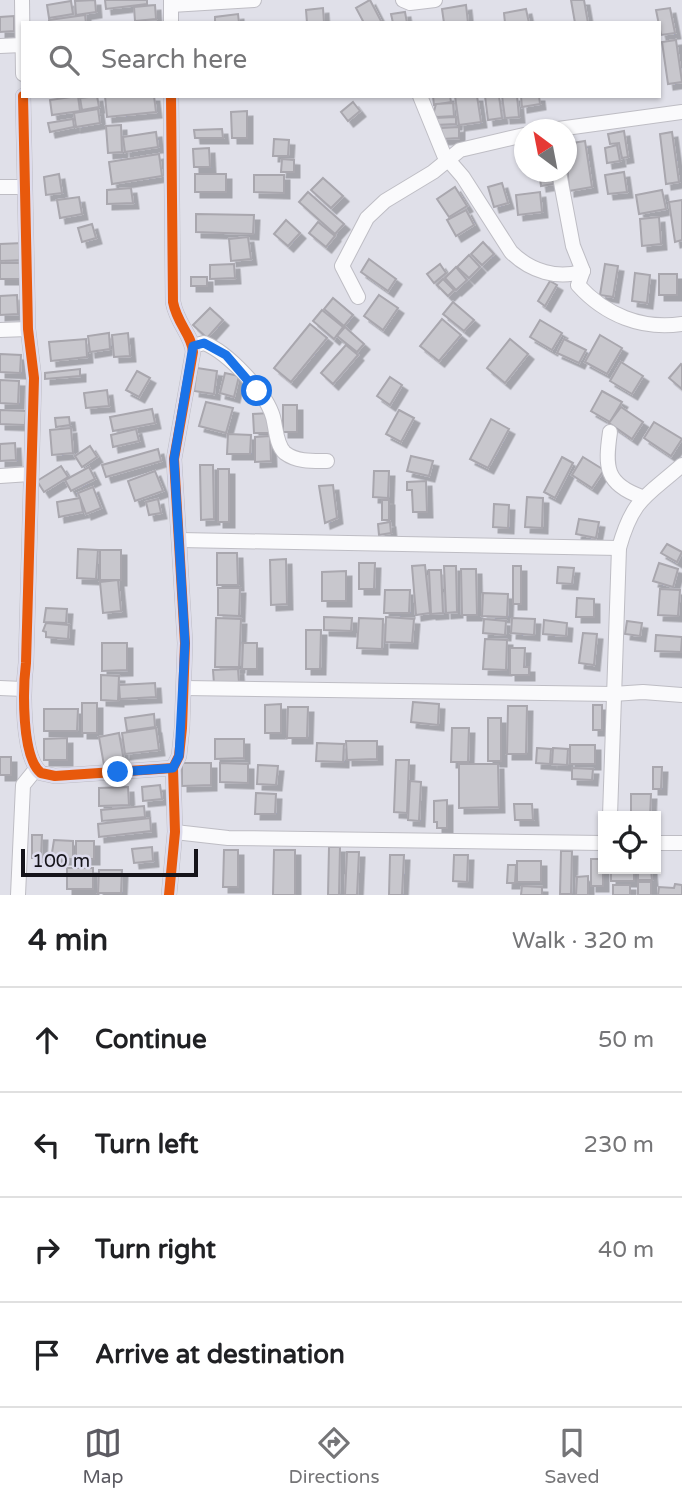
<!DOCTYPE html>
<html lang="en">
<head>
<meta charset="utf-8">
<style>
  :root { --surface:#fff; --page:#f6f6f6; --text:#202124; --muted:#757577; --line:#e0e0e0; --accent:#5c5b62 }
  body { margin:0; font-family:"Varela Round",sans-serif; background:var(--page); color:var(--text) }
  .controls { position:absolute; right:21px; bottom:21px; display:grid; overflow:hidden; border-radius:0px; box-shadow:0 2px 5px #0004 }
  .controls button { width:63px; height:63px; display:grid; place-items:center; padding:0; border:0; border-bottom:2px solid var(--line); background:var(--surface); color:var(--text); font:35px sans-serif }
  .compass { position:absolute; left:514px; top:119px; width:63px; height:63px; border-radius:50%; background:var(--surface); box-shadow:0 2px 5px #0004; rotate:328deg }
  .scale { position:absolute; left:21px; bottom:18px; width:177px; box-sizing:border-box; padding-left:7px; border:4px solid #15141a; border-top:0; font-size:19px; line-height:24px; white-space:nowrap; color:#15141a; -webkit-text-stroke:5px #dddced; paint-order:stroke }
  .stop { position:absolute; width:21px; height:21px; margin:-16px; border:5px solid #1a73e8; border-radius:50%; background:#fff }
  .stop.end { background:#1a73e8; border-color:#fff; box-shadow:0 2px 7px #0008 }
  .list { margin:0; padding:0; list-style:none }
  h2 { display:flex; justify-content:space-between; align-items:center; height:91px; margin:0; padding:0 28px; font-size:30px }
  h2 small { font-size:23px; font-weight:400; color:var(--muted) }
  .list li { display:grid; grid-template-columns:46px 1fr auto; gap:21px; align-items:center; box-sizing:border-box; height:105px; padding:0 28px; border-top:2px solid var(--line) }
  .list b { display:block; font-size:26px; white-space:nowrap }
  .list em { font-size:23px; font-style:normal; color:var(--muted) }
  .icon { flex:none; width:38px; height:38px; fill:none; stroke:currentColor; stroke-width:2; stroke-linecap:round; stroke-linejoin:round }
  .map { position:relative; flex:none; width:682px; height:895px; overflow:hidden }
  .search { position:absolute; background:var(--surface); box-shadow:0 2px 5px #0004; left:21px; right:21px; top:21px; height:77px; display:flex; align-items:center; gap:18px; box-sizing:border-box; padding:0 24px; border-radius:0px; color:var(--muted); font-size:26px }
  .sheet { height:511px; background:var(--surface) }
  nav { display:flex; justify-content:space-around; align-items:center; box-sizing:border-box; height:98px; border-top:2px solid var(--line); background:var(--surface); font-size:19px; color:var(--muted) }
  nav a { display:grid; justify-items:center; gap:4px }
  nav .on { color:var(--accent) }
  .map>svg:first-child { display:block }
</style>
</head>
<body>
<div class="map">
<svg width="682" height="895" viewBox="0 0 682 895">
  <defs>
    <filter id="shadow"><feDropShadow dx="5.5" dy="5.5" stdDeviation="0" flood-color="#0004"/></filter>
  </defs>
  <rect width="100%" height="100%" fill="#e0e0e9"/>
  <g fill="#c8c7cd" stroke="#a9a7ae" stroke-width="2" filter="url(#shadow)">
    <polygon points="95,0 96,12 76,15 75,1"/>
    <polygon points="105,0 147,0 147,4 106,9"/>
    <polygon points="370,0 382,23 364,23 356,8"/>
    <polygon points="571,0 584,0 588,23 575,23"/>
    <polygon points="71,1 73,14 49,18 47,5"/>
    <polygon points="155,5 156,19 135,21 134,7"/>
    <polygon points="466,5 468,23 444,23 442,9"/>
    <polygon points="323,8 324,23 307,23 306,10"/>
    <polygon points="670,8 675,33 661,35 656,10"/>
    <polygon points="526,9 529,23 505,23 504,13"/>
    <polygon points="405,12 407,23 393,23 391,14"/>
    <polygon points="238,14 239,23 215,23 215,17"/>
    <polygon points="85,15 86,23 49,23 49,20"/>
    <polygon points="14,16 14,31 0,32 0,17"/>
    <polygon points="676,40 682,82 668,84 662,42"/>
    <polygon points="78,96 80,111 52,115 50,100"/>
    <polygon points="97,96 99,107 82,110 80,98"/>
    <polygon points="105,96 154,96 156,112 107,117"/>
    <polygon points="433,96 450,96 451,102 434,105"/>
    <polygon points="455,96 477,96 481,122 459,125"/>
    <polygon points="485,96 499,96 502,118 488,120"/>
    <polygon points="502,96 517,96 519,117 505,118"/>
    <polygon points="521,96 539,96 540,104 522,107"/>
    <polygon points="353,102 360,111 348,121 341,112"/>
    <polygon points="453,103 454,116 437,117 433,115 436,104"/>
    <polygon points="98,109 100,123 76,127 74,113"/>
    <polygon points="247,111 247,138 232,138 231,112"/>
    <polygon points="456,117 456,124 435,125 434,118"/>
    <polygon points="73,119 74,127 50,132 48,123"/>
    <polygon points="121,125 122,152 108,153 106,126"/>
    <polygon points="459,127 459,138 442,139 441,128"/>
    <polygon points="222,129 223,138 195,138 194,130"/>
    <polygon points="624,131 628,157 622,158 619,143 610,144 608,134"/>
    <polygon points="156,132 158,147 125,152 123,137"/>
    <polygon points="672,132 679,182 666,184 660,134"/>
    <polygon points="274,139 289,140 288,156 273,156"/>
    <polygon points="585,141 592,187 569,191 566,144"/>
    <polygon points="617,145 620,161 607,163 605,148"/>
    <polygon points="209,148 210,167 194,167 193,149"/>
    <polygon points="159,154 162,176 112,184 109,162"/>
    <polygon points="282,159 294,160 294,172 281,172"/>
    <polygon points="539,172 552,172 554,184 541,186"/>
    <polygon points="624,172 627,192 608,194 605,175"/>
    <polygon points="59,174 62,193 46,195 44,177"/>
    <rect x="195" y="174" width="31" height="18"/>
    <polygon points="254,175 284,175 284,193 254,192"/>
    <polygon points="323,178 343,196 331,208 311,190"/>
    <polygon points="502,183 508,203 494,207 488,187"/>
    <polygon points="455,187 467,206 449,217 437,199"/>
    <polygon points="131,188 133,203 107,204 107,190"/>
    <polygon points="662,190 666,209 639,214 636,195"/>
    <polygon points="308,192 344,224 335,234 299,202"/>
    <polygon points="540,192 542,212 518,215 516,195"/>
    <polygon points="79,197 82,214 60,218 57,200"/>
    <polygon points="682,200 682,240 675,242 669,202"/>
    <polygon points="466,210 474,225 456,236 447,220"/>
    <polygon points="196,214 254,215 253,234 196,232"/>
    <polygon points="659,217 661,244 642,246 640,219"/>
    <polygon points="286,220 300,233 288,246 274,234"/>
    <polygon points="318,222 335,236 326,247 309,233"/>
    <polygon points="92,224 96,238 82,242 78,228"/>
    <polygon points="248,237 251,259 231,261 229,239"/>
    <polygon points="483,242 494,254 482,265 471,254"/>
    <polygon points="23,243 24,260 0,261 0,244"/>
    <polygon points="469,255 480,267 469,278 457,267"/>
    <polygon points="369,259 396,279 388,291 361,272"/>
    <rect x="0" y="263" width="20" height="16"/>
    <polygon points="234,264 235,278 210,279 210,265"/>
    <polygon points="440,264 446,273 434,283 427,274"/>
    <polygon points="605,264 618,266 613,297 600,295"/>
    <polygon points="456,267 467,280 456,290 445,278"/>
    <polygon points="635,273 650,275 647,303 632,301"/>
    <rect x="659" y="274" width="18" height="21"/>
    <rect x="191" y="277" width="16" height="9"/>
    <polygon points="443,279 454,290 448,296 437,285"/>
    <polygon points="550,281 557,285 545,306 538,301"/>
    <polygon points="17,295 18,314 0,315 0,296"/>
    <polygon points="379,295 398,308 383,330 364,316"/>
    <polygon points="333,298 353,315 344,326 324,309"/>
    <polygon points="453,302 474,320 464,331 443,314"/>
    <polygon points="210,308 223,320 207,338 193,325"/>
    <polygon points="322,310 343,327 334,339 313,321"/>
    <polygon points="442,319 461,335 439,361 420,346"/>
    <polygon points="540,320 562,333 552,350 530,337"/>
    <polygon points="310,324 327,338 291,382 274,368"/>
    <polygon points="345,327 364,344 357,352 337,336"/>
    <polygon points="109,333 110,349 90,352 88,336"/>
    <polygon points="128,333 130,356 114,357 112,335"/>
    <polygon points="600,335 622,348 607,374 585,362"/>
    <polygon points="86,339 87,357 51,361 49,342"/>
    <polygon points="510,339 528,354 505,383 487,368"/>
    <polygon points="564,339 586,350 579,363 557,353"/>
    <polygon points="346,345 358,355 333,384 321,373"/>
    <polygon points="0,354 21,355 20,373 0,372"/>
    <polygon points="621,362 643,376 632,394 610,381"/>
    <polygon points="681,364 682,365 682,389 669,378"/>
    <polygon points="197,368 217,371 214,394 194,391"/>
    <polygon points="80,369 80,376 45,379 45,373"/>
    <polygon points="137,371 150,378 139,397 126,390"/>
    <polygon points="225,373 239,376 234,397 220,393"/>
    <polygon points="390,377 402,385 390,405 377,396"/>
    <polygon points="0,380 19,381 18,404 0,403"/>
    <polygon points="107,390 109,406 86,408 84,393"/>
    <polygon points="602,391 622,402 610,422 591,411"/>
    <polygon points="206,402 233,408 226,433 199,426"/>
    <rect x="283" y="405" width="14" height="27"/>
    <polygon points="621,407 643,422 632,439 609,423"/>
    <polygon points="152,409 155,423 113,431 110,417"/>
    <polygon points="0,410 26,411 25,425 0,424"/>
    <polygon points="399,410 414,418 401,442 386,434"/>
    <polygon points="270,413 271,433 254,433 253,414"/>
    <polygon points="69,417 70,425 56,427 55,418"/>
    <polygon points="491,419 509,429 488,468 470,459"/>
    <polygon points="654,422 682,439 671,456 644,438"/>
    <polygon points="71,428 73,453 52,455 50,430"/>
    <polygon points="136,429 139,441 113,447 111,435"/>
    <polygon points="228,434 251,435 250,454 227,454"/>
    <polygon points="270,436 271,461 255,462 255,437"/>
    <polygon points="15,443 16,460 0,461 0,444"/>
    <polygon points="90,446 97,457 82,467 75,456"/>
    <polygon points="158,449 161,461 106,477 102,465"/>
    <polygon points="411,456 433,461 429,476 407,471"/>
    <polygon points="562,457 573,463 555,498 544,492"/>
    <polygon points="583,457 604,470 592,488 572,475"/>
    <polygon points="200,465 213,465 214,519 201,520"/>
    <polygon points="61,466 68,477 44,492 37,481"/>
    <polygon points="89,467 95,479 71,491 65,480"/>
    <rect x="218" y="469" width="11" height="53"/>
    <polygon points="155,471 163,491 135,501 128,481"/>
    <polygon points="374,471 389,471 388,498 373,497"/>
    <polygon points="426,481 427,512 413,512 412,490 407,490 407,482"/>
    <polygon points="333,485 337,518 325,523 319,486"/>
    <polygon points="93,487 101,508 86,514 78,493"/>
    <polygon points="527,497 543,498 542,528 525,527"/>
    <polygon points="80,498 83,512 59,517 57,502"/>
    <polygon points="158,499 161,513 149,515 146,502"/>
    <rect x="382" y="500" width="7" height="20"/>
    <polygon points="494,504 509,505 508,528 493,527"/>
    <polygon points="579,519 599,522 596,538 576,534"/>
    <polygon points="390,522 391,533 379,535 378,524"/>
    <polygon points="667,544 682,552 677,562 661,553"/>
    <polygon points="78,549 98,550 96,579 77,578"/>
    <rect x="100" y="550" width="21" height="30"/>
    <polygon points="217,553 237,553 238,585 217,585"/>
    <polygon points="286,559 287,604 271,605 270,560"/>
    <polygon points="359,563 375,563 374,589 359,589"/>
    <polygon points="659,563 678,569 673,587 653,581"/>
    <polygon points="425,565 430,613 416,615 412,566"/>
    <polygon points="444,566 456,566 457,612 446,613"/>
    <rect x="513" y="566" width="8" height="38"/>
    <polygon points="558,567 574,568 572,584 557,583"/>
    <polygon points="461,569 476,569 477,615 462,615"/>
    <polygon points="429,570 441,570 443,613 431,614"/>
    <polygon points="346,571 346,601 322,601 322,572"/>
    <polygon points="118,580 121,611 103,613 100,582"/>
    <polygon points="218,588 240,588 239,616 218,615"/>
    <polygon points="660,589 680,590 678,616 658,615"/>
    <polygon points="385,590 410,590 409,613 384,613"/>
    <polygon points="483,593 508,594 507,617 482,616"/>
    <polygon points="577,598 594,599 594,617 576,617"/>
    <polygon points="46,608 67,609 66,623 44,622"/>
    <polygon points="324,617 352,618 351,631 324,630"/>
    <polygon points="386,617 414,619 412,643 385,642"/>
    <polygon points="216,618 241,619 239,667 215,667"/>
    <polygon points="359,618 383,619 382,649 357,648"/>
    <polygon points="512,618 535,619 534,635 511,633"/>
    <polygon points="484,619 506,621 505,635 483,633"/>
    <polygon points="544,620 567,623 566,636 543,634"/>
    <polygon points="627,621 642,623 640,636 625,634"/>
    <polygon points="46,623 69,625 68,639 46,637 46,632 43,631"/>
    <polygon points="306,630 321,630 320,669 306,669"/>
    <polygon points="583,633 597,634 594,665 579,663"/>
    <polygon points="656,635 682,637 681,652 655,651"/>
    <polygon points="485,639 507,640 506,670 483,669"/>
    <polygon points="102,643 127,643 127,670 102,671"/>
    <polygon points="243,643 257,643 257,669 242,669"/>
    <polygon points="510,648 525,648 524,667 529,667 529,675 510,675"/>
    <polygon points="238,669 239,683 214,684 213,670"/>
    <polygon points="101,675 119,676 118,701 101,700"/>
    <polygon points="155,683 156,697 120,699 119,685"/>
    <polygon points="413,702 439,704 438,725 411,722"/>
    <rect x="82" y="703" width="15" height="30"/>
    <polygon points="281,704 281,733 265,733 265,705"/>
    <rect x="593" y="705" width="9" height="25"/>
    <polygon points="508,706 527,706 526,754 507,754"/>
    <polygon points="288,707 308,707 307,738 287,738"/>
    <polygon points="44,709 78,709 77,731 44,731"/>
    <polygon points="154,714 155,727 127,731 125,718"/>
    <rect x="488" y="718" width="13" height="43"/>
    <polygon points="156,728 159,750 125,754 122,733"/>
    <polygon points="452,728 469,728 468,762 451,762"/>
    <polygon points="119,733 124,761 104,765 99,737"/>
    <polygon points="67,738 67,760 44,760 44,739"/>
    <polygon points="215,739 244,739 244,758 215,759"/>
    <polygon points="346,741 377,741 377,759 347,760"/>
    <polygon points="317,743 344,744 343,762 316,761"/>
    <rect x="570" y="745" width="25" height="19"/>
    <polygon points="537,748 551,749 550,764 536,763"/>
    <polygon points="553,748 568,749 567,765 552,764"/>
    <rect x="0" y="757" width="11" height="18"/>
    <polygon points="396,760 409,760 407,813 394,812"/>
    <polygon points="182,763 211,763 211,785 182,786"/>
    <polygon points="220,763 248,764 248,783 220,782"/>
    <polygon points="459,764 498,764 499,807 459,808"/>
    <polygon points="258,765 278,766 276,785 257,784"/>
    <polygon points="653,767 662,767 661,789 653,789"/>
    <polygon points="572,768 593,769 592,780 572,779"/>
    <polygon points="410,781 421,782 419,821 408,820"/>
    <polygon points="160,785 162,799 143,801 142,787"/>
    <polygon points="128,787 129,805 99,806 99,788"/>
    <polygon points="256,793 276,794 275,814 255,814"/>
    <polygon points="631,794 651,794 650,816 631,816"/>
    <polygon points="447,800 447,828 437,828 437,822 434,822 434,801"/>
    <polygon points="514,804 532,804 533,820 515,820"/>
    <polygon points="144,806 145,817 102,821 101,810"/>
    <polygon points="150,818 151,831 99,837 98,824"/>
    <polygon points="32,835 42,835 41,858 32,858"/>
    <polygon points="54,840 73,841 73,859 51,859"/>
    <rect x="76" y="841" width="18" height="18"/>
    <polygon points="152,847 153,861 134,863 132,849"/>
    <polygon points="329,847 340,847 339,895 328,895"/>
    <polygon points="224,850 238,850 238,887 223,887"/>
    <polygon points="274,850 295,850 295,895 273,895"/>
    <polygon points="561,851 572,851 571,894 560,894"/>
    <polygon points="347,852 359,852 357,895 345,895"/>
    <polygon points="390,855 404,855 402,895 389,895"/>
    <polygon points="454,855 468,855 467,882 453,881"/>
    <rect x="591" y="859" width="12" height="27"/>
    <rect x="517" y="861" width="24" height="21"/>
    <polygon points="508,865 516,865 515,883 507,883"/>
    <rect x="67" y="868" width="26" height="21"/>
    <rect x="611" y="869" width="23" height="12"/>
    <polygon points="638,869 651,869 652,880 638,880"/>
    <polygon points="99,870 122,870 121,893 98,893"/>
    <polygon points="588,876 588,895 576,895 577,877"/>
    <rect x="638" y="882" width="13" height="13"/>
    <polygon points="675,884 682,885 682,895 658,895 659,887 674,888"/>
    <rect x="613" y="885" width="17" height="10"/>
    <polygon points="522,886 542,887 542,895 521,895"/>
  </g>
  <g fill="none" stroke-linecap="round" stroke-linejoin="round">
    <defs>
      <g id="minor">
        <polyline points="22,0 23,74"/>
        <polyline points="171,0 171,23"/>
        <polyline points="403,0 410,3 435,0"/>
        <polyline points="171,5 254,0"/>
        <polyline points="0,46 22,45"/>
        <path d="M23,96L28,329L34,378L26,663C23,687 21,757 41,773L55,776L173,768"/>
        <path d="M420,96L444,155L463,177L511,252C530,271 558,280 583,271"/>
        <polyline points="551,130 682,112"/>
        <path d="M559,172L573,246L583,271L578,285C605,315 642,330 682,324"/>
        <polyline points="0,187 24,187"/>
        <polyline points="358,297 342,266 367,218 385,201 433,172 460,150 524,135"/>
        <polyline points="0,330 28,329"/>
        <path d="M193,346L204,343C227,352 266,392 273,417C276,428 276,445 285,453C297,462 313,461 327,461"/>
        <path d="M610,432C605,467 605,484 642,497"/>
        <polyline points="0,476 30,474"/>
        <polyline points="180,540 619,548"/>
        <polyline points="0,688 23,689"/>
        <polyline points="184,688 613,694 643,692 682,695"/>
        <path d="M610,816L619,548C633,498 646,497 682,465"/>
        <polyline points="175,832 228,838 603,843"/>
        <polyline points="656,843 682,843"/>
        <polyline points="18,895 23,785 36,769"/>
        <path d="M169,895L175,832L173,768L179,756L182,728L185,643L174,459L193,352C192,335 177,324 173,302L171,96"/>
      </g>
    </defs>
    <use href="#minor" stroke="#bebdc4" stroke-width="16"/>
    <use href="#minor" stroke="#fafafc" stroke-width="14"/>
    <defs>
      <g id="cycleway">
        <path d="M23,96L28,329L34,378L26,663C23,687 21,757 41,773L55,776L173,768"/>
        <path d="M169,895L175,832L173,768L179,756L182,728L185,643L174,459L193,352C192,335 177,324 173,302L171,96"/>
      </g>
    </defs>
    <use href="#cycleway" stroke="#dddced" stroke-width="15"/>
    <use href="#cycleway" stroke="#e8590c" stroke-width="10"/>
  </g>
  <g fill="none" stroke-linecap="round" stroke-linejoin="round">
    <polyline stroke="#1a73e8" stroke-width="9" points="118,772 173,768 179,756 185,643 174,459 193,346 204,343 226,355 257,391"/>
  </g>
</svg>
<div class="controls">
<button><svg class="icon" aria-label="locate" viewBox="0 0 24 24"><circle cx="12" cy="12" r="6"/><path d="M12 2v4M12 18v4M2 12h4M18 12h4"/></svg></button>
</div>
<svg class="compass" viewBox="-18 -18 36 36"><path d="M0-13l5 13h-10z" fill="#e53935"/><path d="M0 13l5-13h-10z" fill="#757577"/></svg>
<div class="scale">100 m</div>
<div class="stop" style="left:257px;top:391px"></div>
<div class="stop end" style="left:118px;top:772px"></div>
<div class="search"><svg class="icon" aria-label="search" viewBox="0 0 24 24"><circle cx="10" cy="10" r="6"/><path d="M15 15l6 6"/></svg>Search here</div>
</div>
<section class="sheet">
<h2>4 min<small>Walk · 320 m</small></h2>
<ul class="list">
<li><svg class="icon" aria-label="ahead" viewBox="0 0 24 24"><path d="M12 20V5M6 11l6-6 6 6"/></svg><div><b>Continue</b></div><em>50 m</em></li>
<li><svg class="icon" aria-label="left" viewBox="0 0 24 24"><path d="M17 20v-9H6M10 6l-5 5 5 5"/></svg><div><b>Turn left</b></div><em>230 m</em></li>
<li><svg class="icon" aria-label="right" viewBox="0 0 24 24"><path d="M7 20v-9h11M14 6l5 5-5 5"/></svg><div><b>Turn right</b></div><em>40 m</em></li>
<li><svg class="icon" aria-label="arrive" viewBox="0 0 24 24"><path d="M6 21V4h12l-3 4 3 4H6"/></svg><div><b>Arrive at destination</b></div></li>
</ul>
</section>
<nav>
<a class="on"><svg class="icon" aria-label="map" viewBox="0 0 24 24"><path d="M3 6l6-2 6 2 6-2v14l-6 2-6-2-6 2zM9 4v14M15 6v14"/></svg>Map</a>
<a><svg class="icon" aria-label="directions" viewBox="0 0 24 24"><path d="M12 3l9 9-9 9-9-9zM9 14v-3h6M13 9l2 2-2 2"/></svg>Directions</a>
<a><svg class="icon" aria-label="saved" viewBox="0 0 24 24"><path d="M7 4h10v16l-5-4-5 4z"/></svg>Saved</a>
</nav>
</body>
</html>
